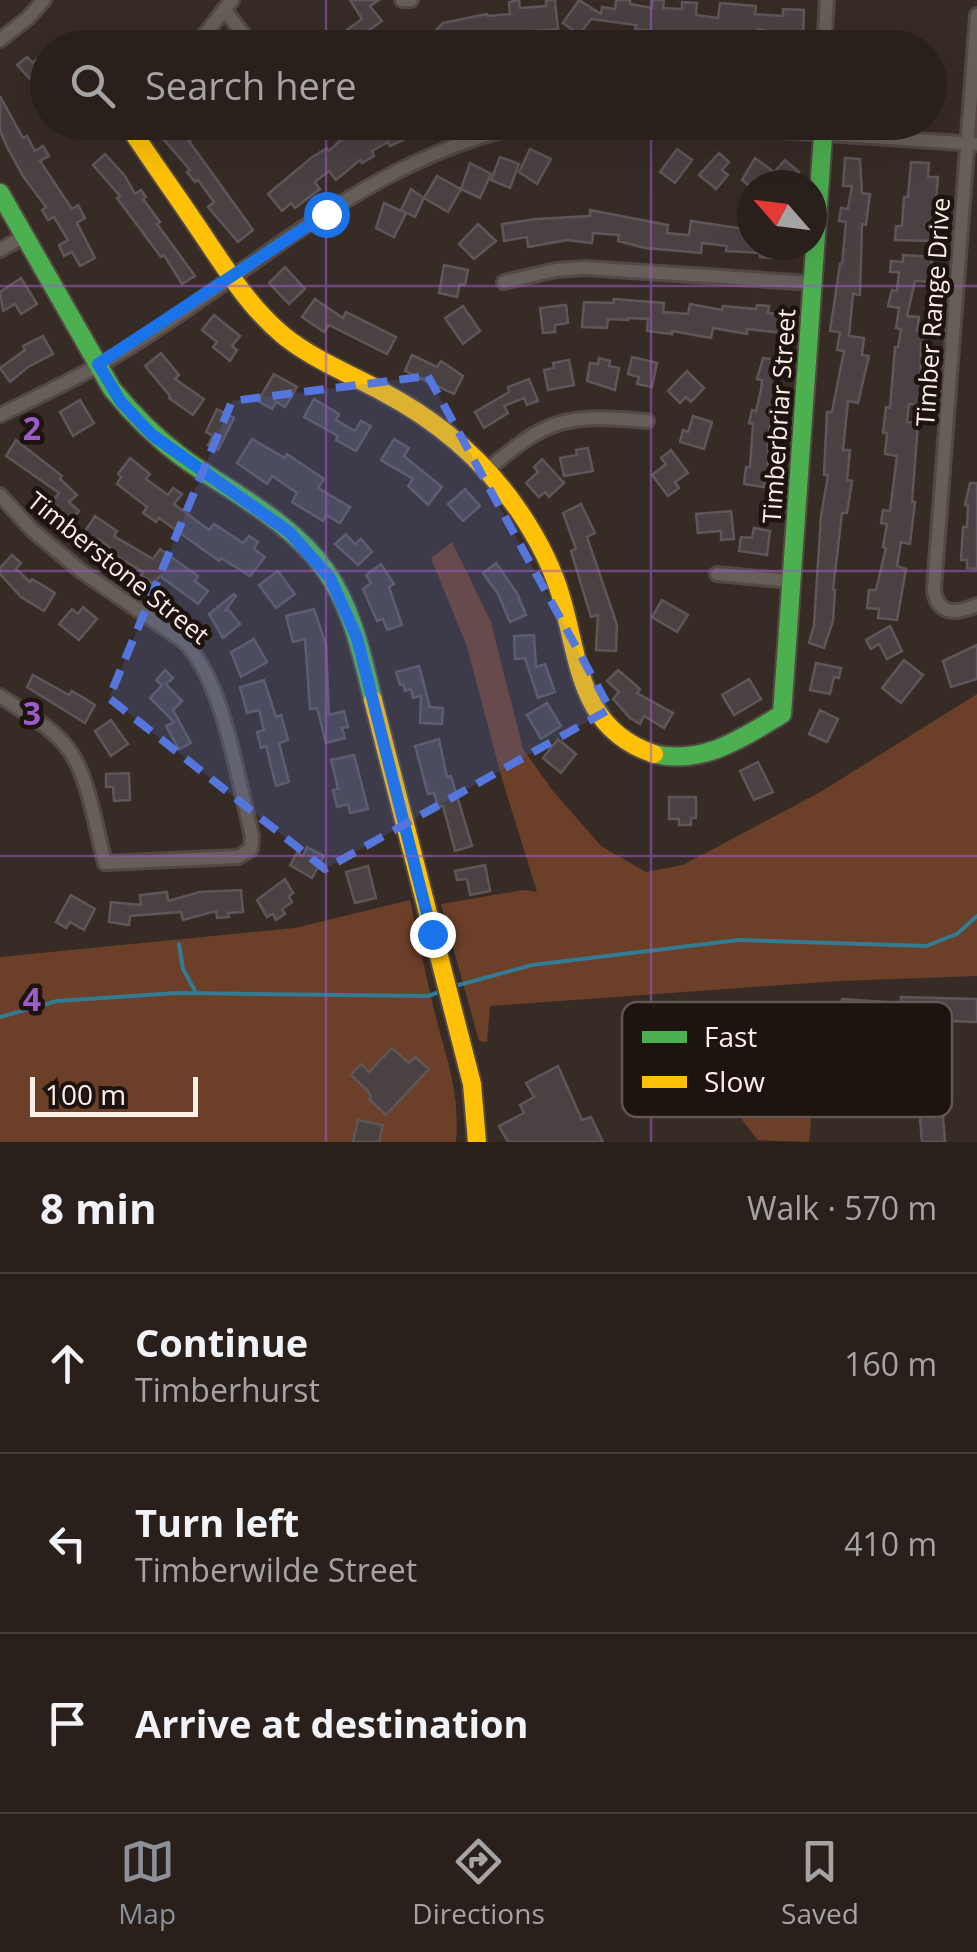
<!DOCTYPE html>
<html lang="en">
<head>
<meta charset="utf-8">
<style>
  :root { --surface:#29201c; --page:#352d29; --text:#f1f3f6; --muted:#a5a3a3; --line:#453e3b; --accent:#8c9099 }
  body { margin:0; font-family:"Open Sans",sans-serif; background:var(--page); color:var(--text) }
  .compass { position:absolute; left:737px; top:170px; width:90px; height:90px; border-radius:50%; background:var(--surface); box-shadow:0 10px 40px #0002; rotate:298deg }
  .scale { position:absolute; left:30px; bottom:25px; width:168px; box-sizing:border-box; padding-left:10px; border:5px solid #feefe8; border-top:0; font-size:28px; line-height:35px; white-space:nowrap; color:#feefe8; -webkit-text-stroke:8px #1e140f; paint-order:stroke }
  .stop { position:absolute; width:30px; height:30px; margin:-22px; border:8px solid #1a73e8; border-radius:50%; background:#fff }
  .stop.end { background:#1a73e8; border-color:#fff; box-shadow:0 2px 10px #0008 }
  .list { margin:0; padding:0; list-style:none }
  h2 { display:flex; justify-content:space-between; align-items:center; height:130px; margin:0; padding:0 40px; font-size:42px }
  h2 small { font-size:32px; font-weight:400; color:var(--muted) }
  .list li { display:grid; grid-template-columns:65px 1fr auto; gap:30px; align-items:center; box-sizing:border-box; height:180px; padding:0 40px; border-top:2px solid var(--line) }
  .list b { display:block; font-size:38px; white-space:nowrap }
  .list p { margin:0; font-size:32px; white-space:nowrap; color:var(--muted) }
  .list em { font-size:32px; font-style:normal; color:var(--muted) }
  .icon { flex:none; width:55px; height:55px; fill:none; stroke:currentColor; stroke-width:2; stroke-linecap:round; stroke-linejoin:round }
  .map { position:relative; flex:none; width:977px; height:1142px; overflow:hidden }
  .search { position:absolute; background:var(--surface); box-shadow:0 10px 40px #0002; left:30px; right:30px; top:30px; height:110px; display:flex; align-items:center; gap:25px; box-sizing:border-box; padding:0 35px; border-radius:55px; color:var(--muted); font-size:38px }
  .sheet { height:670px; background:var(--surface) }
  nav { display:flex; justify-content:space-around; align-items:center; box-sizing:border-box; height:140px; border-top:2px solid var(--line); background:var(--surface); font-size:28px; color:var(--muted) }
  nav a { display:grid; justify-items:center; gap:5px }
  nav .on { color:var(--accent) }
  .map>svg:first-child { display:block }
</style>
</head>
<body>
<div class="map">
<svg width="977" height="1142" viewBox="0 0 977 1142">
  <rect width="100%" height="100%" fill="#372b25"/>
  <g fill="#6c3f29">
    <polygon points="452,542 491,622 523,749 553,791 601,846 646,872 683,865 822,791 977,694 977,976 839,981 490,1006 487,1042 479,1041 441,904 524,890 537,892 502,779 467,647 431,558"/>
    <path d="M410,900C418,938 426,976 435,1014C447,1061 460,1091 456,1142H0V957L295,928Z"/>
    <path d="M810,1049L817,1055L809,1142L758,1140C735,1113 720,1089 720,1052Z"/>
  </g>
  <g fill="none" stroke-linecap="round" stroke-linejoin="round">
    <g stroke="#337b93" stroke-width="4">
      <polyline points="179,944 183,969 195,991"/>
      <polyline points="455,986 532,965 739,940 926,946 957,934 977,916"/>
      <polyline points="0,1017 57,1001 177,993 428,996 442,991"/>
    </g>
  </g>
  <g fill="#4a4242" stroke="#5e5658" stroke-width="2.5">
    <polygon points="350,0 379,0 370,6 382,21 365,33 374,44 369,48 355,48 344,32 362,19"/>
    <polygon points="519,0 520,8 546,6 546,0 555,0 558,29 522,32 523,37 497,40 496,32 451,41 455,48 430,48 426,41 443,23 487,14 488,16 510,14 509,2"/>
    <polygon points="579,0 601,14 602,7 615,9 616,0 630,0 630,4 652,8 653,0 664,0 663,8 682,9 682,2 697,3 696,15 718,18 720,3 756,6 755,14 783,16 783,9 804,10 803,37 758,29 757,34 731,32 730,39 635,29 636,25 591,19 579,35 563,23"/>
    <polygon points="48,50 48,87 42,92 17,65 27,57 33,63"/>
    <polygon points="0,96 23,138 27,136 35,151 43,146 49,156 40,161 72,209 78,205 85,218 77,223 95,258 80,266 72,252 64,256 59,245 68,240 54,217 48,220 42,210 46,207 23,176 7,147 0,131"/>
    <polygon points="165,122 181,122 193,138 189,141 253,230 238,242 208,207 214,202 198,180 195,182 187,172 190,170 164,140 173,133"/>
    <polygon points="367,122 442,122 390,146 388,142 372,151 374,156 362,163 360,160 336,180 329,171 315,182 320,189 295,208 291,203 282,211 268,194 311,158 327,148 329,151 349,132"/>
    <polygon points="530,149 551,159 537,184 519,172"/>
    <polygon points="677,149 692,160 675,183 660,172"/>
    <polygon points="719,153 729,162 722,170 728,175 716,189 699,175"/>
    <polygon points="105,154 125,176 135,194 141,190 146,197 143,199 160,222 157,224 195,276 182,284 164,255 161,257 117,198 120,196 93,165"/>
    <polygon points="500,157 519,164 510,188 491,180"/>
    <polygon points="755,158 774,172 785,160 799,172 788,185 775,185 768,179 763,185 748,185 742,180"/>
    <polygon points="845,158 860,159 862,193 870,194 866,225 862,224 860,295 853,294 849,336 864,338 862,355 869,356 858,403 848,401 843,450 850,450 847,480 852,481 847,513 842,513 833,590 835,590 833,621 824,648 809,643 814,625 821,516 828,475 824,475 827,412 832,412 844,351 837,350 840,332 830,331 840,264 842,264 846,222 839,221 841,208 848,209 852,186 843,186"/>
    <polygon points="911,162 929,163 928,177 938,177 932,241 895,240 896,226 902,226 904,197 908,197"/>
    <polygon points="470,163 491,174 480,198 461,189"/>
    <polygon points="437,176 461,189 448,212 424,198 415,217 401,210 411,189 424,198"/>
    <polygon points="384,203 406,213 394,237 376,228"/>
    <polygon points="590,210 668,225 667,233 689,235 691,221 752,230 752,245 774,245 773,258 760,257 760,253 726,251 727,246 702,243 701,253 645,248 618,241 619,235 593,233 592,243 567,240 528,247 527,237 504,241 502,224 536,219 590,216"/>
    <polygon points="478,224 496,241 474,259 459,244"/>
    <polygon points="903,255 932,257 930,282 915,281 907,316 919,317 917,331 928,333 926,344 921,344 920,405 909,404 907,422 918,423 912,502 915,502 910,544 901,542 897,566 906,569 897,620 878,618 879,609 867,608 869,590 876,590 886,548 883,547 887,524 881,523 883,510 890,511 897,456 885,454 887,433 883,433 886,407 890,408 895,347 898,347 901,329 896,328 899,308 888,306 892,290 897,291 899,272 890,272 891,261 903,262"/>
    <polygon points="444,265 468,270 465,285 460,284 457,297 439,293"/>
    <polygon points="285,267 305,289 289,304 269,283"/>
    <polygon points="21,278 37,304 21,314 15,304 3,311 0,292"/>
    <polygon points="315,299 343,318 346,312 396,337 387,354 329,325 324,332 302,317"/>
    <polygon points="614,299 664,303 663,312 688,314 690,304 722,310 723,306 756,309 757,305 769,306 768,313 785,315 782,333 747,329 747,334 713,328 711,338 672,331 672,334 647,331 648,319 628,318 628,320 608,319 607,328 582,327 584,302 613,303"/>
    <polygon points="566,305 568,323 555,325 555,332 543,333 540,308"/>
    <polygon points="463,306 480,331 463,344 445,318"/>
    <polygon points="214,315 240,336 232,346 237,350 230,361 213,347 217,342 202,330"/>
    <polygon points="43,336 53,354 28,367 10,382 0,368 25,350 23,346"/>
    <polygon points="161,353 179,375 175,379 204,399 193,415 169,398 170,396 145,366"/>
    <polygon points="412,355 437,367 441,361 463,376 454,394 405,371"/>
    <polygon points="632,357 657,363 652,387 637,384 639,377 628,374"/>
    <polygon points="599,358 610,361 609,366 619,368 615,390 587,381 590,363 598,364"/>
    <polygon points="763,358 781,360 768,439 768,470 773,470 772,483 764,483 764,487 744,484 746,467 750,467 753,424 749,423 752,410 756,411 761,390 762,380 757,379"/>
    <polygon points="569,360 574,385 548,390 544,370 554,368 553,363"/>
    <polygon points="687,371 704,388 691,402 686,397 680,403 668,391"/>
    <polygon points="274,374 297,387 285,407 276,402 272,409 258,401"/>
    <polygon points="529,379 538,401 527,405 524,398 504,406 508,413 484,428 475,412 509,392 508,387"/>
    <polygon points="314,399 339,414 336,420 355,431 361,421 371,426 356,451 336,440 338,436 304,417"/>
    <polygon points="80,400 94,423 73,436 60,412"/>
    <polygon points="217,409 234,418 218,450 208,445 213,436 206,432"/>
    <polygon points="693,416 712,422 704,449 680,442 683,430 688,432"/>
    <polygon points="252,439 285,458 287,454 324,479 318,488 350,507 340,523 326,515 323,521 292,502 297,493 272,476 267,484 237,463"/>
    <polygon points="394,439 409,448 404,456 442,487 428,505 408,486 413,479 381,460"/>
    <polygon points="16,440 62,476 60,479 77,495 69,502 79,511 67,524 48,506 59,493 6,456"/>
    <polygon points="588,448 593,471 564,476 560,458 577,455 576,450"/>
    <polygon points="671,450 688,473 675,482 679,488 668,496 652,475 666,464 661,458"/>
    <polygon points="130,458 150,474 146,479 168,495 173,488 182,494 174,504 209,530 214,524 243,543 249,536 258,542 254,549 265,557 250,576 221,558 219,561 159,518 156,522 143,513 147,507 117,484 121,477 118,474"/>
    <polygon points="542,459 564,483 549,497 545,492 539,497 526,483 538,472 534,467"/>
    <polygon points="970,483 977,483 977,569 967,568 967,560 961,560 963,527 967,527 968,506 965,505"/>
    <polygon points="465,489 480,506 463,521 448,504"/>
    <polygon points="581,504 595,533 587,537 617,625 616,651 596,650 598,615 591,617 571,551 576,549 563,513"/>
    <polygon points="731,511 734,539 721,540 721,531 698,533 696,514"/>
    <polygon points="95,516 117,531 114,536 153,559 160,549 198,576 195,581 208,591 198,604 160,576 153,584 141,575 143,572 113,554 115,551 98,539 92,547 80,539"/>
    <polygon points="754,528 770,531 767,555 739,551 741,537 752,538"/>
    <polygon points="346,534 355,544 361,539 372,552 358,565 335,544"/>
    <polygon points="12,555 21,563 16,569 30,582 32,579 55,593 44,611 21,597 0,574 0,568"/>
    <polygon points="496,563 517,593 526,615 510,622 498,594 483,573"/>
    <polygon points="381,564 394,584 389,587 402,625 387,630 383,619 377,621 363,589 371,583 366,575"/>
    <polygon points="278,571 295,594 276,608 259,585"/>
    <polygon points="234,594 236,596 225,611 228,609 240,624 223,638 209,614"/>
    <polygon points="662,600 688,615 677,632 652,617"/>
    <polygon points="83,607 97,619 79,640 59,624 72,609 78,614"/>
    <polygon points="314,609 326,645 329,715 344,711 348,727 342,728 345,738 326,743 317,708 310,709 305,639 293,642 286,616"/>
    <polygon points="890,626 902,651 887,659 879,644 871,649 866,640"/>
    <polygon points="534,635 536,667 545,664 555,692 538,698 525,658 515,659 514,636"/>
    <polygon points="254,639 267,662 241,677 231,652"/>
    <polygon points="977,645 977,679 951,687 943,661"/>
    <polygon points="904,660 923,675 901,703 882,688"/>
    <polygon points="816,663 841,668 839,678 834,677 830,694 810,690"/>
    <polygon points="419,666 430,707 443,708 442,724 420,723 421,696 413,698 411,689 405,691 403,684 400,685 396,672"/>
    <polygon points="165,670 173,678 166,684 182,701 173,710 191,743 179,749 166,726 174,722 150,698 162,685 156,680"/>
    <polygon points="618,670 640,689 637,693 673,713 664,728 644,716 640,724 630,718 613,699 619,692 607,681"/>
    <polygon points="33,675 69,695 72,691 95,705 85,723 27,687"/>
    <polygon points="749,679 761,699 734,715 722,695"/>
    <polygon points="264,680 276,717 281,715 288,740 279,743 289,782 276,786 266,746 261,748 257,732 264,730 259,710 247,713 240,687"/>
    <polygon points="547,703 561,726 541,739 527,715"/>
    <polygon points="820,710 838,719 827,742 809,734"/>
    <polygon points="111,720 128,744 111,756 95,731"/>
    <polygon points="439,739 447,777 451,776 472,846 455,851 443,806 438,807 434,793 428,794 415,746"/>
    <polygon points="558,739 576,754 561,773 543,758"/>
    <polygon points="354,755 368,809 350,813 348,804 337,807 333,790 338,789 331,760"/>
    <polygon points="758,762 773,792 754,800 740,771"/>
    <polygon points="129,773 130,800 114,801 113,787 106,787 106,774"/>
    <polygon points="669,797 696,797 696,818 691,818 691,825 679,825 679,819 669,819"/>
    <polygon points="307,847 324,856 312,878 290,865 297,853 303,856"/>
    <polygon points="485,865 490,891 470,895 467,879 457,880 455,871"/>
    <polygon points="368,866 376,898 355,903 346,872"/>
    <polygon points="285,879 293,893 289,896 292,902 282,909 285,914 276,920 273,914 267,917 257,900"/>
    <polygon points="241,890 243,912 228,913 229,917 217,918 216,911 183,920 181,912 130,916 129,925 109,922 111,902 141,905 140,895 167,892 168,901 200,892"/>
    <polygon points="71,895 95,909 84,930 70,922 66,928 56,922"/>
    <polygon points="901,997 977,999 977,1022 888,1019 888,1024 841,1021 842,999 901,1003"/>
    <polygon points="392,1048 409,1063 415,1057 429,1069 386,1115 369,1099 371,1097 368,1091 351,1075 361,1064 369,1072"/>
    <polygon points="558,1066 582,1120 591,1117 603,1142 508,1142 499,1126 524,1113 520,1105 534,1097 526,1083"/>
    <polygon points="893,1067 937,1069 935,1105 942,1104 945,1142 922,1142 918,1093 836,1092 837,1069 892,1071"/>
    <polygon points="358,1120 383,1125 379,1142 353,1142"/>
  </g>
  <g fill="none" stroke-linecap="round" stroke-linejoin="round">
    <defs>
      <g id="street">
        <polyline points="402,0 411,0"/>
        <polyline points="224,9 254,48"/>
        <path d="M977,15L934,589C937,616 957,614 977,605"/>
        <polyline points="0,40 28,18 44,0"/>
        <polyline points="194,48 232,0"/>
        <polyline points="824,48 827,0"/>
        <polyline points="646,122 977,144"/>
        <polyline points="0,250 25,236"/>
        <polyline points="504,282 556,270 585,268 813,283"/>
        <path d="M0,415C39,396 78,378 115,356C256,272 379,145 547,122"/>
        <path d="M487,470C549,417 567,414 647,421"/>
        <path d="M0,495L32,530L81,571L182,640C223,676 238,782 252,836L251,849L238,857L105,863C96,830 89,777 69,750C53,727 23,712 0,696"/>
        <polyline points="717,574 791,581"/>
      </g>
      <g id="fast">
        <path d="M0,193L112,389C133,415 156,438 183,458C232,493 291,521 326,571C353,610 362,656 373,700"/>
        <path d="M654,754C703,765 741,739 782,714L824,122"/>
      </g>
      <g id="slow">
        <path d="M134,122L130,128C155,166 182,203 207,241C230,275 252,310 284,336C314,360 350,374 383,392C438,421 484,460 519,511C538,539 553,568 562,600C580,664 580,729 654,754"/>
        <polyline points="373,700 472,1084 477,1142"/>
      </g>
    </defs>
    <use href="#street" stroke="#534842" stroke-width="18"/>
    <use href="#fast" stroke="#534842" stroke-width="22"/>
    <use href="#slow" stroke="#534842" stroke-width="22"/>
    <use href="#street" stroke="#665e59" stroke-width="12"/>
    <use href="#fast" stroke="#4caf50" stroke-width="18"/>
    <use href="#slow" stroke="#ffc107" stroke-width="18"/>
  </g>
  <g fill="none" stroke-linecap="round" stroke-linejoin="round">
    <polyline stroke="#1a73e8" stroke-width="12" points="326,214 98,364 121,402 152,435 289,532 330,578 357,638 432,934"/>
  </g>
  <path fill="#5576dc" fill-opacity="0.2" stroke="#5576dc" stroke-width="8" stroke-dasharray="20 12" stroke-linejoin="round" d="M428,376L610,709L325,869L109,698L232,401Z"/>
  <path fill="none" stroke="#9c5dc9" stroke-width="2.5" stroke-opacity="0.55" d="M326,0V48M651,0V48M326,122V1142M651,122V1142M0,286H977M0,571H977M0,856H977"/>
  <g text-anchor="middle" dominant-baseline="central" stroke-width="9" stroke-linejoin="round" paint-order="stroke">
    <g font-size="25" fill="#feefe8" stroke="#1e140f">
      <text transform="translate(932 312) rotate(-86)">Timber Range Drive</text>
      <text transform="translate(778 416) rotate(-86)">Timberbriar Street</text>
      <text transform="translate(119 567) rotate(39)">Timberstone Street</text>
    </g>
  </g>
  <rect x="622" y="1002" width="330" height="115" rx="15" fill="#1e140f" stroke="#615650" stroke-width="2.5"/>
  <rect x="642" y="1031" width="45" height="12" fill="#4caf50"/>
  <rect x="642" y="1076" width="45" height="12" fill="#ffc107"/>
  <g font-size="28" fill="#feefe8">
    <text x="704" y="1047">Fast</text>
    <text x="704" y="1092">Slow</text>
  </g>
  <g font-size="32" text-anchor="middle" font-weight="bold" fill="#9c5dc9" stroke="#1e140f" stroke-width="9" stroke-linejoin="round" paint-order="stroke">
    <text x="32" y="440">2</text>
    <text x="32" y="725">3</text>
    <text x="32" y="1011">4</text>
  </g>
</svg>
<svg class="compass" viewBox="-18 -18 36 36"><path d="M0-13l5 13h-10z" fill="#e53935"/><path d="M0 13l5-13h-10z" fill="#a5a3a3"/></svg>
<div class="scale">100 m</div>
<div class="stop" style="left:326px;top:214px"></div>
<div class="stop end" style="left:432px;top:934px"></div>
<div class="search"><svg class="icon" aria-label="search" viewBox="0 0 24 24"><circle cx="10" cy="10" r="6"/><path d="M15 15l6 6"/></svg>Search here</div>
</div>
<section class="sheet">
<h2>8 min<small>Walk · 570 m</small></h2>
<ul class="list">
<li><svg class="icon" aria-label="ahead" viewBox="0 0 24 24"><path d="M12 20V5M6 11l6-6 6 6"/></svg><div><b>Continue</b><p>Timberhurst</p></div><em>160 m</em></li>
<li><svg class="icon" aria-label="left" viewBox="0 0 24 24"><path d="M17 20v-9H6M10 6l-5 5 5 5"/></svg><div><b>Turn left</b><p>Timberwilde Street</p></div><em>410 m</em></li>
<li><svg class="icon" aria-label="arrive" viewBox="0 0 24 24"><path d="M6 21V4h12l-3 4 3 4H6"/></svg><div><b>Arrive at destination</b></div></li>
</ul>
</section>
<nav>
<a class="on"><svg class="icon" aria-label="map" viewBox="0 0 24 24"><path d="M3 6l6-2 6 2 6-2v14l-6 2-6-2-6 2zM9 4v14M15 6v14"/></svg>Map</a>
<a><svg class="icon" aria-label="directions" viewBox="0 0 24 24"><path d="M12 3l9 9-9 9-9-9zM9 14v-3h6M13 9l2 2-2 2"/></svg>Directions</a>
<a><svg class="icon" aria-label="saved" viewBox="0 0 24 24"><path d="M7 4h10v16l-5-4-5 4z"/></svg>Saved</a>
</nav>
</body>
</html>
